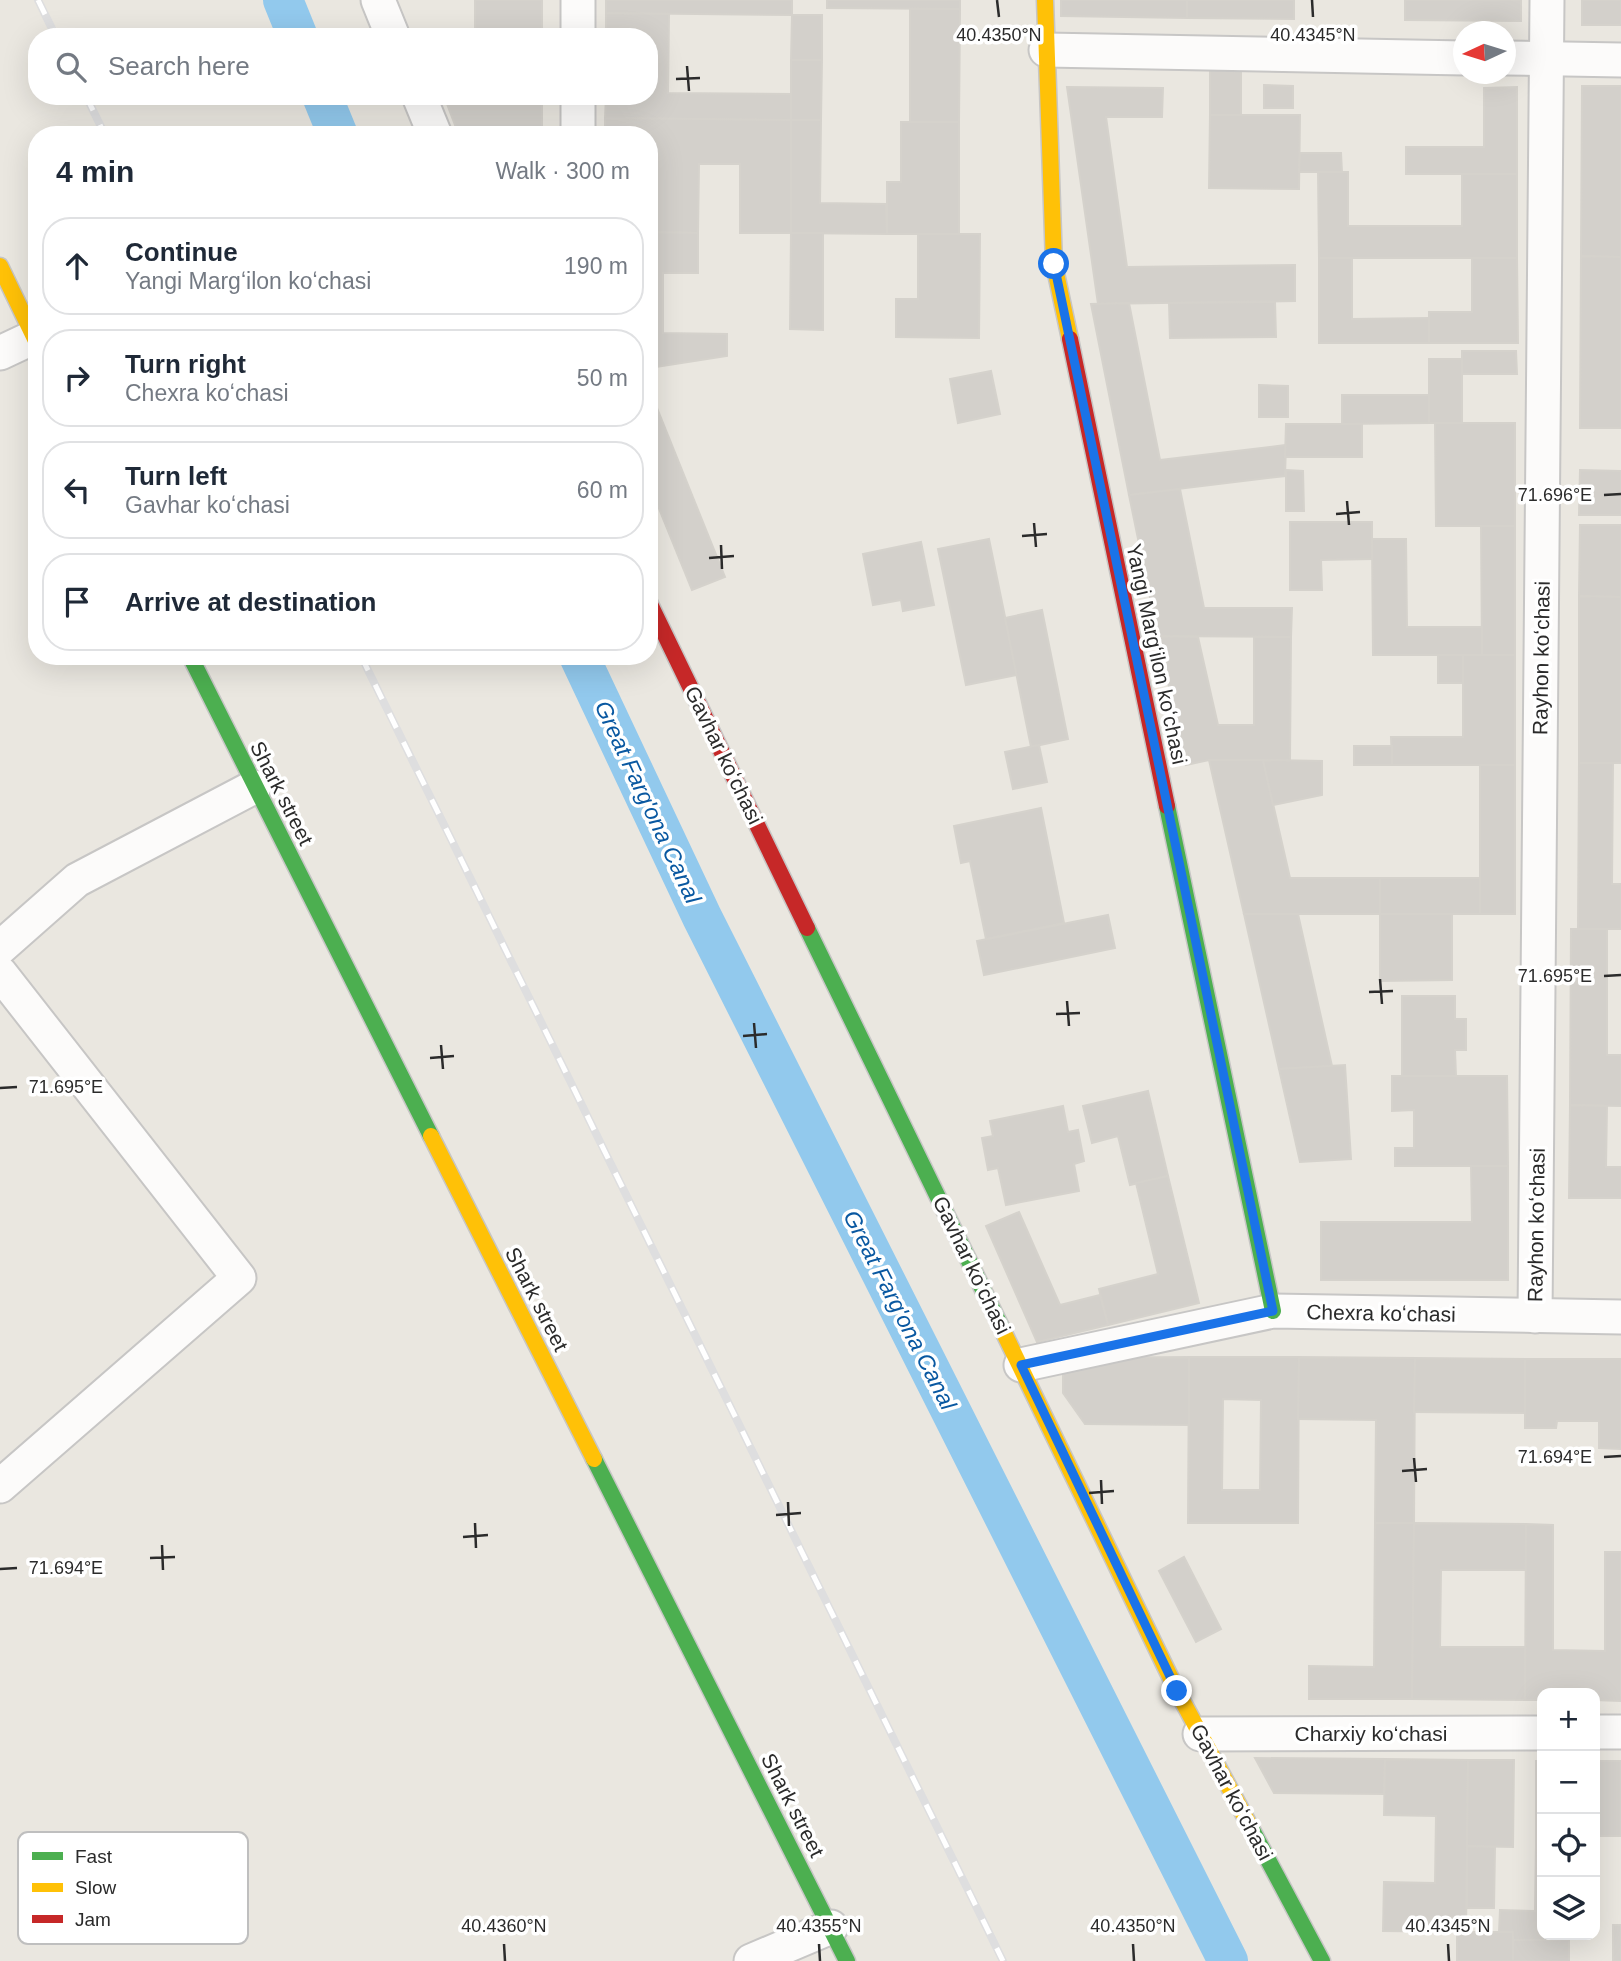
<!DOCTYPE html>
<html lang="en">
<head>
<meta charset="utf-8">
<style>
  :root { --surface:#fff; --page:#f6f6f7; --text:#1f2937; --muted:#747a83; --line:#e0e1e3 }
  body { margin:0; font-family:Helvetica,sans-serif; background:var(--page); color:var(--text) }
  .controls { position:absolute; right:21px; bottom:21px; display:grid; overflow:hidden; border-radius:14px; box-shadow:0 7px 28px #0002 }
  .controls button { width:63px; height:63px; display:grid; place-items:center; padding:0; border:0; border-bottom:2px solid var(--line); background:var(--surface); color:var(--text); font:35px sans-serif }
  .compass { position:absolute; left:1453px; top:21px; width:63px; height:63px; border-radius:50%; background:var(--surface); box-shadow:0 7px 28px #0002; rotate:266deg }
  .stop { position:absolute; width:21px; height:21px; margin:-16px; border:5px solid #1a73e8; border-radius:50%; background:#fff }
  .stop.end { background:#1a73e8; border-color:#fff; box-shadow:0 2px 7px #0008 }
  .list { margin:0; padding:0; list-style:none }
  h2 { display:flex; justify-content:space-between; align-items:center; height:91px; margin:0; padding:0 28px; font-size:30px }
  h2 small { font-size:23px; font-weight:400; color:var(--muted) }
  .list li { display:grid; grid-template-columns:46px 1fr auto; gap:21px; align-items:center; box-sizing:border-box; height:98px; margin:0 14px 14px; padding:0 14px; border:2px solid var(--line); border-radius:28px }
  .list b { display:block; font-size:26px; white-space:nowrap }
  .list p { margin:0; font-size:23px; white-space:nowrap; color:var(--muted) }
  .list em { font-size:23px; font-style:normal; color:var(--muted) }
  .icon { flex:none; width:38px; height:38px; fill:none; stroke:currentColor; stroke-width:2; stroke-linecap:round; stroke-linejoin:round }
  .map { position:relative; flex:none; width:1621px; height:1961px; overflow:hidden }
  .search { position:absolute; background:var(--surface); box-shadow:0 7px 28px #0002; left:28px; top:28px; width:630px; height:77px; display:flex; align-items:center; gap:18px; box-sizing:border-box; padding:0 24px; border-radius:28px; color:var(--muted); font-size:26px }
  .panel { position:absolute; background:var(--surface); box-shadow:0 7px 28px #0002; left:28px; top:126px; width:630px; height:539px; border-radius:28px }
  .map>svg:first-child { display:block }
</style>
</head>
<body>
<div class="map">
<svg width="1621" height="1961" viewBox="0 0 1621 1961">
  <rect width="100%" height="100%" fill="#eae7e0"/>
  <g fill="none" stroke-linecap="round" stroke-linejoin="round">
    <g stroke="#92c9ed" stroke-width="40">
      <polyline points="283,0 298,37"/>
      <polyline points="322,96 338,135"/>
      <polyline points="579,656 702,917 1228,1961"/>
    </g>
  </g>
  <g fill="#d3d0cb" stroke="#d5d2cc" stroke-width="2" fill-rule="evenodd">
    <rect x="475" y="0" width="67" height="37"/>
    <polygon points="606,0 792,0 792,15 606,13"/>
    <polygon points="827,0 960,0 960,9 827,8"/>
    <polygon points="1061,0 1187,0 1187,18 1061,16"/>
    <polygon points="1187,0 1294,0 1294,19 1187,18"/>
    <polygon points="1405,0 1521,0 1521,21 1405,20"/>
    <rect x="1582" y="0" width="39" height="25"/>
    <polygon points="910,9 960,9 959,122 910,122"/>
    <polygon points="606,13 669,14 668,93 791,94 791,120 605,118 606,96 649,96 649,37 606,37"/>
    <polygon points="792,15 822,15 822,60 791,60"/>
    <polygon points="791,60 822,60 821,120 791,120"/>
    <rect x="1210" y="70" width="31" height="45"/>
    <polygon points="1264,85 1293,86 1293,108 1264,108"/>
    <polygon points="1582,86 1621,86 1621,257 1581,256"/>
    <polygon points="1067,87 1163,88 1162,117 1106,117 1127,267 1295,265 1295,301 1098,304"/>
    <polygon points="1517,87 1517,174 1406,174 1406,147 1484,147 1484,88"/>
    <polygon points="444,96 542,96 542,135 458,133"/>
    <polygon points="1210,115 1300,115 1299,189 1209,188"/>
    <polygon points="605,118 791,120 791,233 740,233 740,164 699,164 698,233 649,232 649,135 605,135"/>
    <polygon points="791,120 821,120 820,203 886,204 887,234 791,233"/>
    <polygon points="901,122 959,122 959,234 887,234 887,182 901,182"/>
    <polygon points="1300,153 1341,153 1342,172 1299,172"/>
    <polygon points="1318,172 1348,172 1348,226 1462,226 1462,174 1517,174 1517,258 1319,258"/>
    <polygon points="649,232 698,233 698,273 663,273 663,333 727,334 727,356 649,368"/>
    <polygon points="791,233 823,233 823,330 790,329"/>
    <polygon points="918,234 980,234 979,338 896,337 896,299 918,299"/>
    <polygon points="1581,256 1621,257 1621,428 1580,428"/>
    <polygon points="1319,258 1352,258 1352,319 1429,318 1429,343 1319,343"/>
    <polygon points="1472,258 1517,258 1518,343 1429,343 1429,312 1472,312"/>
    <polygon points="1275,302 1276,337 1170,338 1169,303"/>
    <polygon points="1129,303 1160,460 1286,445 1285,476 1129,495 1091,304"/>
    <polygon points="1462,351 1516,351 1517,374 1462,374"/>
    <rect x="1429" y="359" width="33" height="64"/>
    <polygon points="991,371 1000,414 958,423 950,379"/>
    <polygon points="1259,385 1288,386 1288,417 1259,417"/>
    <polygon points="649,388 725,577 692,590 649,484"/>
    <polygon points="1342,395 1429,395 1429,423 1342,424"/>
    <polygon points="1435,423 1515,423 1515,526 1436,526"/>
    <polygon points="1286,424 1362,424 1362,457 1285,457"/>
    <polygon points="1286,470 1303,471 1304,511 1286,511"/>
    <polygon points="1580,470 1621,471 1621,515 1579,515"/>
    <polygon points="1180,489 1204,608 1292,608 1291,637 1158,636 1129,495"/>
    <polygon points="1290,522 1372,522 1372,559 1321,560 1322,590 1290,590"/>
    <polygon points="1580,525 1621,525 1621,597 1579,596"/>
    <polygon points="1481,526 1515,526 1515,655 1482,655"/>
    <polygon points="989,539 1017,675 966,685 938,549"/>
    <polygon points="1372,539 1406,539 1407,627 1482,627 1482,655 1373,655"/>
    <polygon points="921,542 934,605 903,611 901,600 873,605 863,554"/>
    <polygon points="1579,596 1621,597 1621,763 1579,763"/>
    <polygon points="1042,610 1068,739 1031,747 1005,618"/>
    <polygon points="1158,636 1198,637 1218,725 1254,725 1254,637 1291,637 1290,761 1209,760 1186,765"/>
    <rect x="1438" y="655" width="25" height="28"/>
    <polygon points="1463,655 1515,655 1515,765 1392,765 1391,737 1463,737"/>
    <polygon points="1039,745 1047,782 1013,789 1005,752"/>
    <rect x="1354" y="746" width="38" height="19"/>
    <polygon points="1209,760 1263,760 1290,878 1380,878 1380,914 1244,914"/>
    <polygon points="1263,760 1322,761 1322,795 1273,805"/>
    <polygon points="1579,763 1613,763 1612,884 1621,884 1621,929 1578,929"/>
    <rect x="1480" y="765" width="35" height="149"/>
    <polygon points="1041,808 1064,923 986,939 970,861 961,863 954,826"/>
    <rect x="1380" y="878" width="100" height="36"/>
    <polygon points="1244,914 1298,914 1332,1066 1279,1069"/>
    <polygon points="1380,914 1452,914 1452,980 1380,981"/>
    <polygon points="1108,915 1115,948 984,975 977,941"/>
    <polygon points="1571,929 1607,929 1607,1055 1621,1055 1621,1106 1570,1105"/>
    <polygon points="1402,996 1455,996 1455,1019 1466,1019 1466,1050 1455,1050 1456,1076 1402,1076"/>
    <polygon points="1345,1065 1351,1159 1300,1162 1279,1069"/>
    <polygon points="1392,1076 1507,1076 1508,1166 1395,1166 1395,1148 1414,1148 1414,1110 1392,1111"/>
    <polygon points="1148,1091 1168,1176 1130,1185 1118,1136 1092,1143 1083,1106"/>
    <polygon points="1570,1105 1607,1106 1606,1167 1621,1167 1621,1198 1569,1198"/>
    <polygon points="1063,1106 1068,1132 1078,1130 1084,1161 1074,1164 1079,1191 1006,1205 998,1168 988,1170 982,1138 993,1136 990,1121"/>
    <polygon points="1471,1166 1508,1166 1508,1280 1321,1280 1321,1222 1472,1222"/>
    <polygon points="1168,1176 1199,1303 1108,1325 1099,1289 1158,1274 1136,1183"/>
    <polygon points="1019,1212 1060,1305 1100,1295 1108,1325 1037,1342 986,1226"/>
    <path d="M1189,1357H1299L1298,1523H1188ZM1223,1399L1261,1400L1260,1490H1222Z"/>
    <polygon points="1189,1357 1189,1425 1085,1424 1063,1393 1063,1358"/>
    <polygon points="1299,1357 1415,1358 1414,1523 1375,1523 1376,1420 1298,1419"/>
    <polygon points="1415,1358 1525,1359 1525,1413 1414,1412"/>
    <polygon points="1525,1359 1621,1359 1621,1449 1599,1448 1599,1421 1557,1421 1556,1428 1525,1428"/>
    <polygon points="1375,1523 1414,1523 1412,1699 1309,1699 1309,1666 1374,1667"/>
    <polygon points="1414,1523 1526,1524 1526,1570 1441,1570 1440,1647 1525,1647 1525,1700 1412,1699"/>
    <polygon points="1526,1524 1553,1525 1553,1650 1605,1651 1605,1552 1621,1552 1621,1701 1595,1700 1595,1693 1542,1693 1542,1700 1525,1700"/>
    <polygon points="1184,1557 1221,1629 1196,1642 1159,1571"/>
    <polygon points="1255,1758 1385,1759 1384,1794 1274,1793"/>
    <polygon points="1385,1759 1468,1760 1466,1932 1383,1931 1384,1882 1435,1883 1436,1816 1384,1815"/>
    <polygon points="1468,1760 1514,1760 1513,1847 1467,1846"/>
    <rect x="1536" y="1761" width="6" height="86"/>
    <polygon points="1595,1761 1621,1761 1621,1836 1596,1836 1596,1880"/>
    <polygon points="1467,1846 1495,1847 1494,1908 1467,1908"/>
    <polygon points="1536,1847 1542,1847 1542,1935 1569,1935 1569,1940 1513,1940 1513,1932 1499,1932 1500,1910 1535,1911"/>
    <rect x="1613" y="1925" width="8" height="36"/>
    <rect x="1457" y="1932" width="56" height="29"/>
    <rect x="1513" y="1940" width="56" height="21"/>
  </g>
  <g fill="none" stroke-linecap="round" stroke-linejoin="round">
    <defs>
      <g id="street">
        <polyline points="378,0 393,37"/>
        <polyline points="578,0 578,37"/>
        <polyline points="1046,50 1464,58"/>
        <polyline points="1506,58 1621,60"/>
        <polyline points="419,96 435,135"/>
        <polyline points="578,96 578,135"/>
        <polyline points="0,353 34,337"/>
        <polyline points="0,948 77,880 254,787"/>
        <polyline points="0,973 239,1278 0,1486"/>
        <polyline points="1535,1316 1547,0"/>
        <polyline points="1021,1365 1273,1311 1621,1317"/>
        <polyline points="1595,1732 1621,1732"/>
        <polyline points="1200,1734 1542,1733"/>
        <polyline points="751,1961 831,1927"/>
      </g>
      <g id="fast">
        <polyline points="190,656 431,1136"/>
        <polyline points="1167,806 1273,1311"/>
        <polyline points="807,928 1004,1333"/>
        <polyline points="594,1459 847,1961"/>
        <polyline points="1251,1828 1322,1961"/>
      </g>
      <g id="slow">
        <polyline points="1045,0 1054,264 1070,339"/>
        <polyline points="0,266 37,343"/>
        <polyline points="431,1136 594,1459"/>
        <polyline points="1004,1333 1177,1691 1251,1828"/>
      </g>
      <g id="jam">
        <polyline points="1070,339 1167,806"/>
        <polyline points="649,602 807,928"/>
      </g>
    </defs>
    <use href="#street" stroke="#c7c6c5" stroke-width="37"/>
    <use href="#fast" stroke="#c7c6c5" stroke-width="19"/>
    <use href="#slow" stroke="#c7c6c5" stroke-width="19"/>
    <use href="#jam" stroke="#c7c6c5" stroke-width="19"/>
    <use href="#street" stroke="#fcfbfa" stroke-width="33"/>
    <use href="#fast" stroke="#4caf50" stroke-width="16"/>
    <use href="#slow" stroke="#ffc107" stroke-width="16"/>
    <use href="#jam" stroke="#c62828" stroke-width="16"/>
    <defs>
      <g id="rail">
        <polyline points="38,0 56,37"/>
        <polyline points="86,96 105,135"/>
        <polyline points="361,656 1003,1961"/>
      </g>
    </defs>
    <use href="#rail" stroke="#dededf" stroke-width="8"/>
    <use href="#rail" stroke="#fff" stroke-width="5" stroke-dasharray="16" stroke-linecap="butt"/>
  </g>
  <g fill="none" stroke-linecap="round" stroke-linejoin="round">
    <polyline stroke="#1a73e8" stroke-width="9" points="1054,264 1273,1311 1021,1365 1177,1691"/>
  </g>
  <path fill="none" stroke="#2b2b2b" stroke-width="2.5" d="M997,0L999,17M1312,0L1313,17M687,66L689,91M676,79L700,78M1604,495L1621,494M1347,501L1349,525M1336,514L1360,512M1034,523L1036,547M1022,536L1047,534M721,545L722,569M709,558L734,556M1604,976L1621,975M1380,979L1382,1004M1369,992L1393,991M1067,1001L1069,1026M1056,1014L1080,1013M754,1023L756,1048M743,1036L767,1034M441,1045L443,1069M430,1058L454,1056M0,1088L17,1087M1604,1457L1621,1456M1414,1458L1416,1482M1402,1471L1427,1469M1101,1480L1102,1504M1089,1493L1114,1491M788,1502L789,1526M776,1515L801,1513M475,1523L476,1548M463,1537L488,1535M162,1545L163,1570M150,1558L175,1557M0,1569L17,1568M504,1944L505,1961M819,1944L820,1961M1133,1944L1134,1961M1448,1944L1449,1961"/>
  <g text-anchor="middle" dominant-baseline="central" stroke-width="7" stroke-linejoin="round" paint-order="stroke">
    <g font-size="21" fill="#2b2b2b" stroke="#fff">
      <text transform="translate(1157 654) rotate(78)">Yangi Margʻilon koʻchasi</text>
      <text transform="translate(1541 658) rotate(-89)">Rayhon koʻchasi</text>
      <text transform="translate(724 755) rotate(64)">Gavhar koʻchasi</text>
      <text transform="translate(282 793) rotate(63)">Shark street</text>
      <text transform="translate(1536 1225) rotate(-89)">Rayhon koʻchasi</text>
      <text transform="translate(972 1265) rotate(64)">Gavhar koʻchasi</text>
      <text transform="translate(537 1299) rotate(63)">Shark street</text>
      <text transform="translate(1381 1313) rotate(1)">Chexra koʻchasi</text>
      <text x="1371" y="1733">Charxiy koʻchasi</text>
      <text transform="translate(1232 1792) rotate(62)">Gavhar koʻchasi</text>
      <text transform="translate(793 1805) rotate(63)">Shark street</text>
    </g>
    <g font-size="23" font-style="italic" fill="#0958a1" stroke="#fff">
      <text transform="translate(648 802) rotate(65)">Great Farg'ona Canal</text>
      <text transform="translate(900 1310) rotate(63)">Great Farg'ona Canal</text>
    </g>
  </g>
  <rect x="18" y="1832" width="230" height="112" rx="10" fill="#fff" stroke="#bfbfbf" stroke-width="2"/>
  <rect x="32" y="1852" width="31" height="8" fill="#4caf50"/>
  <rect x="32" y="1883" width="31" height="9" fill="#ffc107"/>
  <rect x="32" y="1915" width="31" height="8" fill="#c62828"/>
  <g font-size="19" fill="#2b2b2b">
    <text x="75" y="1863">Fast</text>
    <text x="75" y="1894">Slow</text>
    <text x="75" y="1926">Jam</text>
  </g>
  <g font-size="18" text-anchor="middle" fill="#2b2b2b" stroke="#fff" stroke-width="7" stroke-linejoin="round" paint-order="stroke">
    <text x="999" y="41">40.4350°N</text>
    <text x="1313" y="41">40.4345°N</text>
    <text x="1555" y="501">71.696°E</text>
    <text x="1555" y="982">71.695°E</text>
    <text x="66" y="1093">71.695°E</text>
    <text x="1555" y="1463">71.694°E</text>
    <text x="66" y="1574">71.694°E</text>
    <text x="504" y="1932">40.4360°N</text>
    <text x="819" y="1932">40.4355°N</text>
    <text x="1133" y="1932">40.4350°N</text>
    <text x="1448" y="1932">40.4345°N</text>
  </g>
</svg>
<div class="controls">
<button>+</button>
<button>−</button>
<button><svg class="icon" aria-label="locate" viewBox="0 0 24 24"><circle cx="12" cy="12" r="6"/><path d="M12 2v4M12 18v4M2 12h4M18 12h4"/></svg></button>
<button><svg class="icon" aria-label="layers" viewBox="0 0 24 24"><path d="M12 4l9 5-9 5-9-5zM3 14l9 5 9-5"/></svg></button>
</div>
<svg class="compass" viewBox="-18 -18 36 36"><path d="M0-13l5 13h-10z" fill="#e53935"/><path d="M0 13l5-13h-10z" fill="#747a83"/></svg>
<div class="stop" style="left:1054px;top:264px"></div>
<div class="stop end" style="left:1177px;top:1691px"></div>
<div class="search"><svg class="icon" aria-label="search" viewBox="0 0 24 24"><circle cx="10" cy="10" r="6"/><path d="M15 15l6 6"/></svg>Search here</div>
<section class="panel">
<h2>4 min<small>Walk · 300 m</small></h2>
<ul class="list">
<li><svg class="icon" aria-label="ahead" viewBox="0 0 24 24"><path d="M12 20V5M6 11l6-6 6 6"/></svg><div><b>Continue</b><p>Yangi Margʻilon koʻchasi</p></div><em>190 m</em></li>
<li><svg class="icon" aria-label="right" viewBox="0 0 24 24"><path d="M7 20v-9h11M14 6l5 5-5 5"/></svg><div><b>Turn right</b><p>Chexra koʻchasi</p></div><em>50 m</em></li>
<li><svg class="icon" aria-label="left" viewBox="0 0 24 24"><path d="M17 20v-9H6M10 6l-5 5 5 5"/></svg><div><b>Turn left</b><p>Gavhar koʻchasi</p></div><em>60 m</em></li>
<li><svg class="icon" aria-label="arrive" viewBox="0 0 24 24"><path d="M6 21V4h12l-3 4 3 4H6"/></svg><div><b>Arrive at destination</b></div></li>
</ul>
</section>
</div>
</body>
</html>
